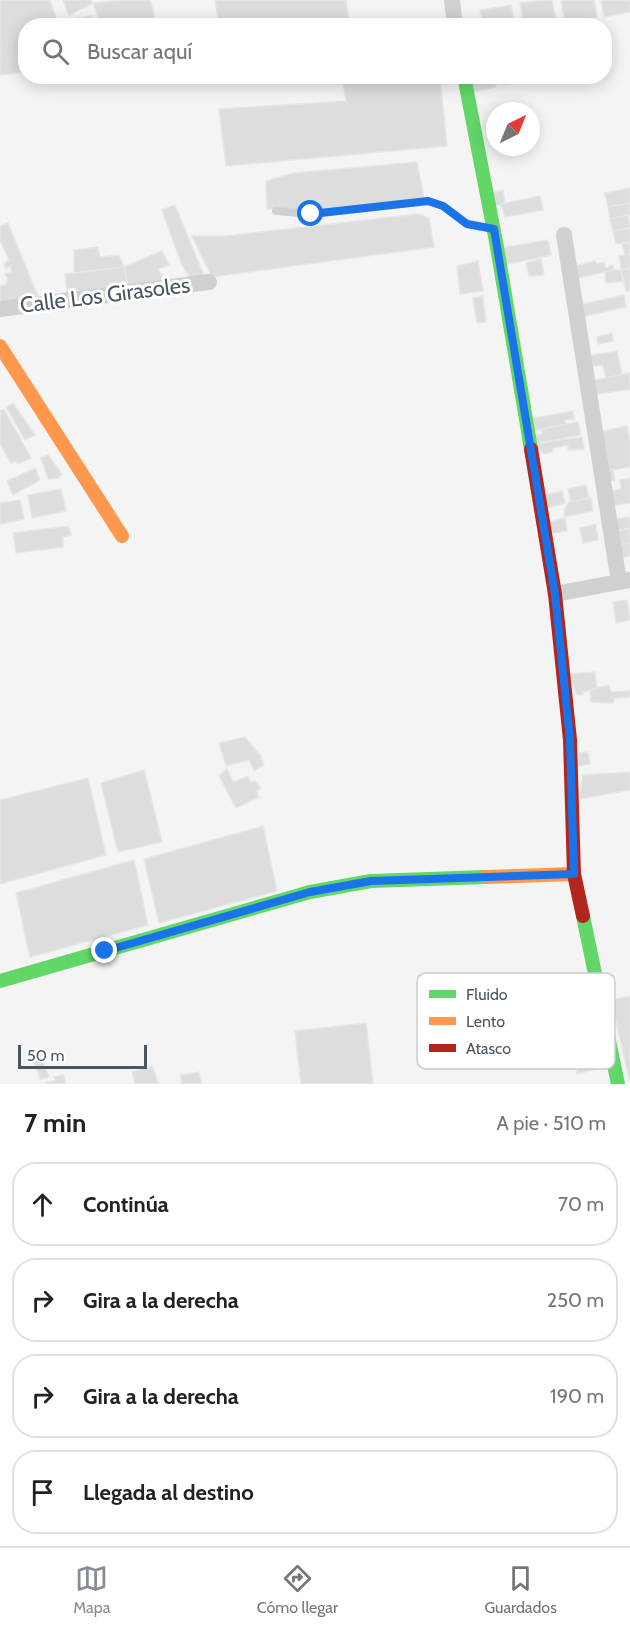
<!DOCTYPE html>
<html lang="es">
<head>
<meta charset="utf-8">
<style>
  :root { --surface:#fff; --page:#f6f6f6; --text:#222; --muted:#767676; --line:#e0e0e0; --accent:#868d94 }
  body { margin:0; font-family:Cabin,sans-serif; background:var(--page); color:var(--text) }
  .compass { position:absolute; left:486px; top:102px; width:54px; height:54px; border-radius:50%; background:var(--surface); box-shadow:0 3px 15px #0003; rotate:43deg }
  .scale { position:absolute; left:18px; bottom:15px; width:129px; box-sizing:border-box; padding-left:6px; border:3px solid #4a5661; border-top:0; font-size:16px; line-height:21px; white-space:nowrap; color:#4a5661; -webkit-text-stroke:4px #fff; paint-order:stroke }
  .stop { position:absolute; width:18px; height:18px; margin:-14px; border:4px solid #1a73e8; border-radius:50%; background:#fff }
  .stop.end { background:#1a73e8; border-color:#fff; box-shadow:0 2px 6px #0008 }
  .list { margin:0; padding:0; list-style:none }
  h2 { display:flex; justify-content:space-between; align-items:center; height:78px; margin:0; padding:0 24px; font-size:26px }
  h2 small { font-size:20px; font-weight:400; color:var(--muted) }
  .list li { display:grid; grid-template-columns:39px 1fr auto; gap:18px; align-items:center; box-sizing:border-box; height:84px; margin:0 12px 12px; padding:0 12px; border:2px solid var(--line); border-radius:24px }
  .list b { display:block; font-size:22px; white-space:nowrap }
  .list em { font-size:20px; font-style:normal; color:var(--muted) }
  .icon { flex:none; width:33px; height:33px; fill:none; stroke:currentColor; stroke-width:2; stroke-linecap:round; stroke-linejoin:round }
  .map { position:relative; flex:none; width:630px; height:1084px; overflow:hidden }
  .search { position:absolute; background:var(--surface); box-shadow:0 3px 15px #0003; left:18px; right:18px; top:18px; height:66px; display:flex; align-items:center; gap:15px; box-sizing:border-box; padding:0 21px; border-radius:24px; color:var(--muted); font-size:22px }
  .sheet { height:462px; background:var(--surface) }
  nav { display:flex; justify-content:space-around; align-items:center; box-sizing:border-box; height:84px; border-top:2px solid var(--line); background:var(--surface); font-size:16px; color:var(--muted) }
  nav a { display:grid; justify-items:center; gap:3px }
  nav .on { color:var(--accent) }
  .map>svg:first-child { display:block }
</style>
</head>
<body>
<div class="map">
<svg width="630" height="1084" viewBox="0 0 630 1084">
  <rect width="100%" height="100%" fill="#f4f4f4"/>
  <g fill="#ddddde" stroke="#e5e6e7" stroke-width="1.5">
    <polygon points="0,0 50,0 57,21 92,16 93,26 26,26 26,72 0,75"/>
    <polygon points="63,0 90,0 92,4 69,15"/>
    <polygon points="122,0 150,0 155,18 121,21 123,26 102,26 93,3"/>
    <polygon points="215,0 346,0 350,26 219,26"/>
    <polygon points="544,0 552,0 557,26 524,26 520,3"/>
    <polygon points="561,0 594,0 597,17 565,24"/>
    <polygon points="601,0 630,0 630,12 604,17"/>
    <polygon points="511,5 515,26 483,26 480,10"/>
    <polygon points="342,76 440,76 447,146 226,166 219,109 346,101"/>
    <polygon points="468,76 494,76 496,87 471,92"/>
    <polygon points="501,76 551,76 503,85"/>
    <polygon points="417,162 424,198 305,212 267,209 266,181 293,173"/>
    <polygon points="630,188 630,203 608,207 605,193"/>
    <polygon points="503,190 505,203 492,207 491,193"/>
    <polygon points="540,196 543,210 505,217 501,204"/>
    <polygon points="630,203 630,215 610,219 608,207"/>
    <polygon points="175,205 205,278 191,279 182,265 162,210"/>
    <polygon points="418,214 429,218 434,247 212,277 192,236 226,236"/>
    <polygon points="628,215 630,228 613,231 610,219"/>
    <polygon points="8,223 38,297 0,302 0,286 5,285 8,280 5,274 12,272 10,266 6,269 4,264 9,260 0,240 0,226"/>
    <polygon points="630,228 630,242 616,244 613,231"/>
    <polygon points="548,240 551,255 503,265 500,248"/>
    <polygon points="630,242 630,254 625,255 622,244"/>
    <polygon points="98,247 100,257 119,255 124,267 74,273 74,250"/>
    <polygon points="162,251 169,265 158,269 165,283 128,287 124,267"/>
    <polygon points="630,254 630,268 621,270 619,256"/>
    <polygon points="541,259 544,275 529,276 526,263"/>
    <polygon points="478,261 483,291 460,294 457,266"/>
    <polygon points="595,261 596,264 604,262 606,268 613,265 614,270 573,279 571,267"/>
    <polygon points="124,267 128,287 67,292 65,274"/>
    <polygon points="630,268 630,291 626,291 621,270"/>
    <polygon points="614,270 621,270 623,281 606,283 605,272"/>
    <polygon points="624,295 626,307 580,317 578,305"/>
    <polygon points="483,296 486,322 477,323 473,298"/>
    <polygon points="612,333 613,341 598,344 597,337"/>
    <polygon points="617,351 622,375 606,378 603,365 589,367 587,356"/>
    <polygon points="629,373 630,389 593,395 591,381"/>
    <polygon points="13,403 35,435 25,440 6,407"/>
    <polygon points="4,409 31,458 18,464 16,461 11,463 0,444 0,411"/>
    <polygon points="573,411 574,419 565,420 566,424 531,431 528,419"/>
    <polygon points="578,422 581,435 533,444 531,436 542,434 542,429"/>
    <polygon points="627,426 630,441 630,467 602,472 602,431"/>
    <polygon points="582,437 584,449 568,450 568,445 553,448 553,452 544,454 533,444"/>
    <polygon points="48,455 62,474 58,478 48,479 41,458"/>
    <polygon points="35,468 40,480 13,495 7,481"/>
    <polygon points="613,469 615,480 605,482 602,472"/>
    <polygon points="630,478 630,503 610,506 607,492 621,489 620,480"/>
    <polygon points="586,485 589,498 571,502 568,489"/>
    <polygon points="61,489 66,511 32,518 28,495"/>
    <polygon points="562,491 565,503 544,509 542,496"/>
    <polygon points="591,498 593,511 564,517 565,509 569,502"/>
    <polygon points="20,500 24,519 0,524 0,503"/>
    <polygon points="630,517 630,528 617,531 614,519"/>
    <polygon points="565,518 567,531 548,534 547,522"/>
    <polygon points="596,524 598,540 583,543 580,528"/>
    <polygon points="68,526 71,535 63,537 63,547 16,553 13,533"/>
    <polygon points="630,528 630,543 618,545 617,531"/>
    <polygon points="630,543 630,556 620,558 618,545"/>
    <polygon points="627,600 630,620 616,623 613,602"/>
    <polygon points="595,672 597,688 583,692 583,695 577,695 569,674"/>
    <polygon points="609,685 611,692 630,691 630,697 615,698 613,703 591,702 590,690"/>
    <polygon points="245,737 260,755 264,765 254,771 249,760 226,766 219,743"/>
    <polygon points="588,752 590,764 578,766 578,753"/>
    <polygon points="227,769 233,782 248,776 251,783 255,781 261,788 256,792 259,797 236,808 219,776"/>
    <polygon points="144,770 162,842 118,852 101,783"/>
    <polygon points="630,772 630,790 579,799 583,775"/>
    <polygon points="88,778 106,855 0,884 0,800"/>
    <polygon points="263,826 277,891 159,923 144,859"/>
    <polygon points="134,860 148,925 30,957 16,893"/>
    <polygon points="630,996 630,1082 611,1000"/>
    <polygon points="366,1023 373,1084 301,1084 295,1031"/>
    <polygon points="590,1035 596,1069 577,1074 575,1057 581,1054 577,1037"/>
    <polygon points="40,1053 49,1077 40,1079 32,1056"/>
    <polygon points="152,1066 159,1084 135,1084 132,1072"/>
    <polygon points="199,1072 202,1084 182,1084 180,1075"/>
    <polygon points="63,1075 66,1084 47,1084 46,1082 55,1081 54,1077"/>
  </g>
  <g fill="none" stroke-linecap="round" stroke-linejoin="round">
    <polyline stroke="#ced0d2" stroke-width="8" points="276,211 311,214 428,201 443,206 467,224 489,228"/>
    <g stroke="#ced0d2" stroke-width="16">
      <polyline points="452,0 455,26"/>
      <polyline points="564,235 619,582"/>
      <polyline points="0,309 209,282"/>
      <polyline points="555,594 629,580"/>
    </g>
    <g stroke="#63d668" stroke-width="14">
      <polyline points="464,76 497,247 531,449"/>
      <polyline points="583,916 618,1084"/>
      <polyline points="0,981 310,892 371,881 486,877"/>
    </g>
    <g stroke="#ff974d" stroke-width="14">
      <polyline points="0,346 122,536"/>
      <polyline points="486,877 574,874"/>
    </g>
    <polyline stroke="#b3261e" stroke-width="14" points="531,449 555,594 570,740 574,874 583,916"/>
  </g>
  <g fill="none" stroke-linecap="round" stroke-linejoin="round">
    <polyline stroke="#1a73e8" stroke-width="8" points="105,951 310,892 371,881 574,874 570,740 555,594 494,229 467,224 443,206 428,201 311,214"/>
  </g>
  <g text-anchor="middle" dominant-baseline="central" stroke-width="6" stroke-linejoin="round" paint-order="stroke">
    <g font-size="22" fill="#4a5661" stroke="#fff">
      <text transform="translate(105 295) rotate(-7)">Calle Los Girasoles</text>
    </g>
  </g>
  <rect x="417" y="973" width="198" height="96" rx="9" fill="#fff" stroke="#c9ccd0" stroke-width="1.5"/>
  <rect x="429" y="990" width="27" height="8" fill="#63d668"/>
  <rect x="429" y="1017" width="27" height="8" fill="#ff974d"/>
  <rect x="429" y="1044" width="27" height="8" fill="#b3261e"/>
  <g font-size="16" fill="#4a5661">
    <text x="466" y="1000">Fluido</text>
    <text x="466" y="1027">Lento</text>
    <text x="466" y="1054">Atasco</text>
  </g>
</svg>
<svg class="compass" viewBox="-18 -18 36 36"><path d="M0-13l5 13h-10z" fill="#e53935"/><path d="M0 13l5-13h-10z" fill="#767676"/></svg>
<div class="scale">50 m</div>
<div class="stop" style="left:311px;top:214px"></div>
<div class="stop end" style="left:105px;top:951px"></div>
<div class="search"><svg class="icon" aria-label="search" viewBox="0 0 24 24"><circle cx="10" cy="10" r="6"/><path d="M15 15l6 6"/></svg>Buscar aquí</div>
</div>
<section class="sheet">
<h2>7 min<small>A pie · 510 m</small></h2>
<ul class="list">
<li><svg class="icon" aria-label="ahead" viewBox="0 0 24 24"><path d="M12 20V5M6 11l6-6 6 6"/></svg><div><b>Continúa</b></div><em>70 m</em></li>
<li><svg class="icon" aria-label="right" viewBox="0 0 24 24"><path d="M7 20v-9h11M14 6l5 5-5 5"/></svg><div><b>Gira a la derecha</b></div><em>250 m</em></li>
<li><svg class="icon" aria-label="right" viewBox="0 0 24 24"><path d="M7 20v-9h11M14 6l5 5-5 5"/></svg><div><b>Gira a la derecha</b></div><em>190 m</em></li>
<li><svg class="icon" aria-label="arrive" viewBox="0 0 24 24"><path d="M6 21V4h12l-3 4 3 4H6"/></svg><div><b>Llegada al destino</b></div></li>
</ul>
</section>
<nav>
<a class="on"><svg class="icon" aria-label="map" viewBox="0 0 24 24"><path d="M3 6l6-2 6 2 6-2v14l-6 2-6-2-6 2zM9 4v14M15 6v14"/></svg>Mapa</a>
<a><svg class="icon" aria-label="directions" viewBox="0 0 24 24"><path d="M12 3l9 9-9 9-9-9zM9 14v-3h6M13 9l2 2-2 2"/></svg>Cómo llegar</a>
<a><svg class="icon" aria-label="saved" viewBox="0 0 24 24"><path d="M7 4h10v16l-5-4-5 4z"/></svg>Guardados</a>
</nav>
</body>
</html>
